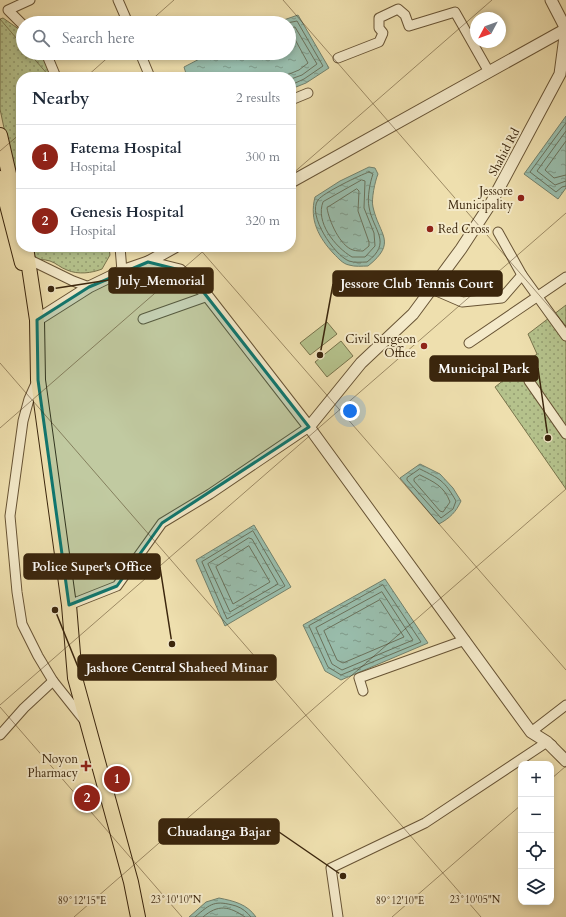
<!DOCTYPE html>
<html lang="en">
<head>
<meta charset="utf-8">
<style>
  :root { --surface:#fff; --page:#f2f2f3; --text:#1f2937; --muted:#747a83; --line:#e0e1e3; --accent:#8f2418 }
  body { margin:0; font-family:Cardo,serif; background:var(--page); color:var(--text) }
  .controls { position:absolute; right:12px; bottom:12px; display:grid; overflow:hidden; border-radius:8px; box-shadow:0 2px 6px #0003 }
  .controls button { width:36px; height:36px; display:grid; place-items:center; padding:0; border:0; border-bottom:1px solid var(--line); background:var(--surface); color:var(--text); font:20px sans-serif }
  .compass { position:absolute; left:470px; top:12px; width:36px; height:36px; border-radius:50%; background:var(--surface); box-shadow:0 2px 6px #0003; rotate:229deg }
  .you { position:absolute; left:350px; top:411px; width:14px; height:14px; margin:-10px; border:3px solid #fff; border-radius:50%; background:#1a73e8; box-shadow:0 0 0 6px #1a73e833 }
  .badge { display:grid; place-items:center; width:26px; height:26px; border-radius:50%; background:var(--accent); color:#fff; font-size:13px; font-weight:700 }
  .pin { position:absolute; translate:-50% -50%; border:2px solid #fff; box-shadow:0 1px 4px #0006 }
  .list { margin:0; padding:0; list-style:none }
  h2 { display:flex; justify-content:space-between; align-items:center; height:52px; margin:0; padding:0 16px; font-size:17px }
  h2 small { font-size:13px; font-weight:400; color:var(--muted) }
  .list li { display:grid; grid-template-columns:26px 1fr auto; gap:12px; align-items:center; box-sizing:border-box; height:64px; padding:0 16px; border-top:1px solid var(--line) }
  .list b { display:block; font-size:15px; white-space:nowrap }
  .list p { margin:0; font-size:13px; white-space:nowrap; color:var(--muted) }
  .list em { font-size:13px; font-style:normal; color:var(--muted) }
  .icon { flex:none; width:22px; height:22px; fill:none; stroke:currentColor; stroke-width:2; stroke-linecap:round; stroke-linejoin:round }
  .map { position:relative; flex:none; width:566px; height:917px; overflow:hidden }
  .search { position:absolute; background:var(--surface); box-shadow:0 2px 6px #0003; left:16px; top:16px; width:280px; height:44px; display:flex; align-items:center; gap:10px; box-sizing:border-box; padding:0 14px; border-radius:22px; color:var(--muted); font-size:15px }
  .panel { position:absolute; background:var(--surface); box-shadow:0 2px 6px #0003; left:16px; top:72px; width:280px; height:180px; border-radius:16px }
  .map>svg:first-child { display:block }
</style>
</head>
<body>
<div class="map">
<svg width="566" height="917" viewBox="0 0 566 917">
  <defs>
    <pattern id="park-dots" width="8" height="8" patternUnits="userSpaceOnUse"><rect width="8" height="8" fill="#b5c28c"/><path d="M2 2h.1M6 6h.1" fill="none" stroke="#949d71" stroke-width="1.8" stroke-linecap="round"/></pattern>
    <pattern id="water-ripples" width="26" height="14" patternUnits="userSpaceOnUse"><rect width="26" height="14" fill="#99bdac"/><path d="M2 4q2-2 4 0t4 0M15 11q2-2 4 0t4 0" fill="none" stroke="#7e998a"/></pattern>
  </defs>
  <rect width="100%" height="100%" fill="#eedfae"/>
  <filter id="stains"><feTurbulence type="fractalNoise" baseFrequency=".005" numOctaves="4"/><feColorMatrix values="0 0 0 0 .2 0 0 0 0 .09 0 0 0 0 .02 0 0 0 .5 -.17"/></filter>
  <radialGradient id="worn" r=".72"><stop offset=".6" stop-color="#630" stop-opacity="0"/><stop offset="1" stop-color="#630" stop-opacity=".3"/></radialGradient>
  <g fill="#b5c28c" stroke="#78744c">
    <polygon points="327,322 337,334 310,355 300,343"/>
    <polygon points="341,341 353,356 327,377 315,362"/>
  </g>
  <g fill="url(#park-dots)" stroke="#78744c">
    <polygon points="3,18 23,32 23,53 42,53 52,77 21,77 21,209 0,109 0,19"/>
    <path d="M29,247H109L110,255L102,269C92,273 78,275 67,270C61,268 56,263 50,261C44,259 38,260 31,258Z"/>
    <polygon points="566,305 566,489 495,387 537,354 528,334"/>
  </g>
  <g fill="url(#water-ripples)" stroke="#73816c">
    <polygon points="298,15 329,68 306,83 291,89 291,77 187,77 184,67 211,53 289,53 289,23 275,23"/>
    <polygon points="566,116 566,188 558,199 524,174"/>
    <path d="M369,167L375,168L378,174C375,181 371,200 373,207C379,235 398,242 368,266C362,266 355,267 349,265C343,264 338,258 334,254C319,238 309,220 315,197L340,181Z"/>
    <path d="M420,464L440,474L453,488L461,501C456,512 450,518 439,524L400,478Z"/>
    <polygon points="254,525 291,587 225,626 196,560"/>
    <polygon points="385,579 428,643 341,680 325,671 303,625"/>
    <path d="M219,898C234,901 247,904 256,917H189L206,902Z"/>
  </g>
  <g fill="none" stroke-linecap="round" stroke-linejoin="round">
    <g stroke="#6a725c" stroke-width="1">
      <polyline points="287,23 297,21 323,66 304,79 291,85"/>
      <polyline points="289,28 295,27 317,64 302,75 291,79"/>
      <polyline points="282,77 299,70 308,63 292,34 289,34"/>
      <polyline points="566,123 530,172 556,192 562,187 566,186"/>
      <polyline points="566,131 537,171 555,185 566,181"/>
      <polyline points="566,141 545,170 554,178 566,175"/>
      <path d="M369,172L373,174C370,182 367,198 369,207C373,231 393,242 367,262C362,262 354,263 349,261C334,255 307,215 318,200C323,193 360,175 369,172Z"/>
      <path d="M362,180L365,181L364,208L374,233L375,246L365,257H352C335,247 315,222 323,202Z"/>
      <path d="M357,189L359,191L358,211L369,242V246L363,251C360,251 356,251 353,250C340,246 329,221 327,208Z"/>
      <path d="M420,469C440,479 444,480 456,501L453,509L441,518L407,480V478Z"/>
      <path d="M420,475C434,482 444,486 450,502L443,512L440,511L414,481V479Z"/>
      <polygon points="253,531 285,586 227,619 202,562"/>
      <polygon points="249,538 252,539 278,584 230,612 208,564"/>
      <polygon points="249,546 270,582 233,604 216,567"/>
      <polygon points="383,585 421,642 341,675 328,667 309,626"/>
      <polygon points="382,592 413,640 342,670 332,664 316,628"/>
      <polygon points="380,600 404,637 343,663 337,660 324,631"/>
      <path d="M195,917C211,903 215,900 236,906C242,908 247,912 251,917"/>
      <path d="M203,917C218,904 229,906 245,917"/>
    </g>
    <defs>
      <g id="minor">
        <polyline points="118,0 128,23"/>
        <polyline points="23,25 8,10 30,0"/>
        <polyline points="46,53 56,77"/>
        <polyline points="140,53 150,77"/>
        <polyline points="338,58 379,42 383,33 379,28 379,18 398,9 405,15 409,26 455,12 489,72"/>
        <polyline points="291,100 308,93"/>
        <polyline points="498,232 522,275 566,336"/>
        <polyline points="120,247 122,271"/>
        <polyline points="30,260 73,281 89,287"/>
        <polyline points="432,289 462,302 502,298 522,275"/>
        <polyline points="143,319 208,296"/>
        <polyline points="469,343 566,277"/>
        <polyline points="37,381 29,399 23,421 10,516 17,592 22,624 38,656 53,681 84,720"/>
        <polyline points="529,381 566,434"/>
        <polyline points="69,605 117,586 162,523 210,494 309,427"/>
        <polyline points="363,691 359,678 465,640"/>
        <polyline points="531,732 566,705"/>
        <polyline points="0,735 24,708 53,681"/>
        <polyline points="338,917 331,868 425,823 547,742 552,745"/>
      </g>
      <g id="tertiary">
        <polyline points="291,182 566,29"/>
        <polyline points="148,262 175,247"/>
        <polyline points="37,320 89,287 122,271 148,262 180,270 205,293 309,427 531,732 547,742 566,761"/>
        <polyline points="309,427 361,363 413,314 461,249 491,203 560,74 566,29 551,0"/>
      </g>
      <g id="trunk">
        <polyline points="0,135 21,226"/>
        <polyline points="0,178 22,263"/>
        <polyline points="26,247 37,320 38,380 69,605 75,678 131,882 138,917"/>
      </g>
    </defs>
    <use href="#minor" stroke="#685435" stroke-width="11"/>
    <use href="#tertiary" stroke="#685435" stroke-width="13"/>
    <use href="#trunk" stroke="#3b260d" stroke-width="16"/>
    <use href="#minor" stroke="#f4eaca" stroke-width="9"/>
    <use href="#tertiary" stroke="#f4eaca" stroke-width="11"/>
    <use href="#trunk" stroke="#eedfae" stroke-width="14"/>
  </g>
  <path fill="#0f766e" fill-opacity="0.2" stroke="#0f766e" stroke-width="3" stroke-linejoin="round" d="M148,262L180,270L194,280L309,427L162,523L117,586L69,605L38,380L37,320L89,287Z"/>
  <path fill="none" stroke="#3b260d" stroke-width="1" stroke-opacity="0.45" d="M283,0L566,326M0,19L23,46M148,23L174,0M29,53L50,77M86,77L113,53M0,151L21,133M291,175L492,0M198,247L566,670M0,363L481,917M0,428L208,247M0,705L566,213M0,707L182,917M551,779L566,766M74,917L566,489M392,917L521,805"/>
  <g fill="#8f2418" stroke="#f4eaca" stroke-width="1.5">
    <circle cx="521" cy="198" r="4"/>
    <circle cx="430" cy="229" r="4"/>
    <circle cx="424" cy="346" r="4"/>
    <path d="M84 760h4v4h4v4h-4v4h-4v-4h-4v-4h4z"/>
  </g>
  <g text-anchor="middle" dominant-baseline="central" stroke-width="4" stroke-linejoin="round" paint-order="stroke">
    <g font-size="12" fill="#3b260d" stroke="#f4eaca">
      <text transform="translate(504 152) rotate(-62)">Shahid Rd</text>
    </g>
    <g font-size="12" fill="#3b260d" stroke="#f4eaca" text-anchor="end">
      <text x="513" y="191">Jessore<tspan x="513" dy="14">Municipality</tspan></text>
      <text x="438" y="229" text-anchor="start">Red Cross</text>
      <text x="416" y="339">Civil Surgeon<tspan x="416" dy="14">Office</tspan></text>
      <text x="78" y="759">Noyon<tspan x="78" dy="14">Pharmacy</tspan></text>
    </g>
  </g>
  <g font-size="10" text-anchor="middle" fill="#3b260d" stroke="#f4eaca" stroke-width="4" stroke-linejoin="round" paint-order="stroke">
    <text x="176" y="903">23°10'10"N</text>
    <text x="475" y="903">23°10'05"N</text>
    <text x="82" y="904">89°12'15"E</text>
    <text x="400" y="904">89°12'10"E</text>
  </g>
  <path fill="none" stroke="#3b260d" stroke-width="1.5" d="M51 289L109 280M320 355L333 284M548 438L538 368M172 644L160 567M55 610L78 667M343 876L279 832"/>
  <g fill="#3b260d" stroke="#f4eaca" stroke-width="1.5">
    <circle cx="51" cy="289" r="4"/>
    <circle cx="320" cy="355" r="4"/>
    <circle cx="548" cy="438" r="4"/>
    <circle cx="172" cy="644" r="4"/>
    <circle cx="55" cy="610" r="4"/>
    <circle cx="343" cy="876" r="4"/>
  </g>
  <g fill="#3b260d" stroke="#3b260d" stroke-width="1.5">
    <rect x="109" y="268" width="104" height="25" rx="4"/>
    <rect x="333" y="271" width="169" height="25" rx="4"/>
    <rect x="430" y="356" width="108" height="25" rx="4"/>
    <rect x="24" y="554" width="136" height="25" rx="4"/>
    <rect x="78" y="655" width="198" height="25" rx="4"/>
    <rect x="159" y="819" width="120" height="25" rx="4"/>
  </g>
  <g font-size="13" text-anchor="middle" font-weight="bold" fill="#fff">
    <text x="161" y="285">July_Memorial</text>
    <text x="417" y="288">Jessore Club Tennis Court</text>
    <text x="484" y="373">Municipal Park</text>
    <text x="92" y="571">Police Super's Office</text>
    <text x="177" y="672">Jashore Central Shaheed Minar</text>
    <text x="219" y="836">Chuadanga Bajar</text>
  </g>
  <rect width="100%" height="100%" filter="url(#stains)"/>
  <rect width="100%" height="100%" fill="url(#worn)"/>
</svg>
<div class="controls">
<button>+</button>
<button>−</button>
<button><svg class="icon" aria-label="locate" viewBox="0 0 24 24"><circle cx="12" cy="12" r="6"/><path d="M12 2v4M12 18v4M2 12h4M18 12h4"/></svg></button>
<button><svg class="icon" aria-label="layers" viewBox="0 0 24 24"><path d="M12 4l9 5-9 5-9-5zM3 14l9 5 9-5"/></svg></button>
</div>
<svg class="compass" viewBox="-18 -18 36 36"><path d="M0-13l5 13h-10z" fill="#e53935"/><path d="M0 13l5-13h-10z" fill="#747a83"/></svg>
<div class="you"></div>
<div class="pin badge" style="left:117px;top:779px">1</div>
<div class="pin badge" style="left:87px;top:798px">2</div>
<div class="search"><svg class="icon" aria-label="search" viewBox="0 0 24 24"><circle cx="10" cy="10" r="6"/><path d="M15 15l6 6"/></svg>Search here</div>
<section class="panel">
<h2>Nearby<small>2 results</small></h2>
<ul class="list">
<li><span class="badge">1</span><div><b>Fatema Hospital</b><p>Hospital</p></div><em>300 m</em></li>
<li><span class="badge">2</span><div><b>Genesis Hospital</b><p>Hospital</p></div><em>320 m</em></li>
</ul>
</section>
</div>
</body>
</html>
